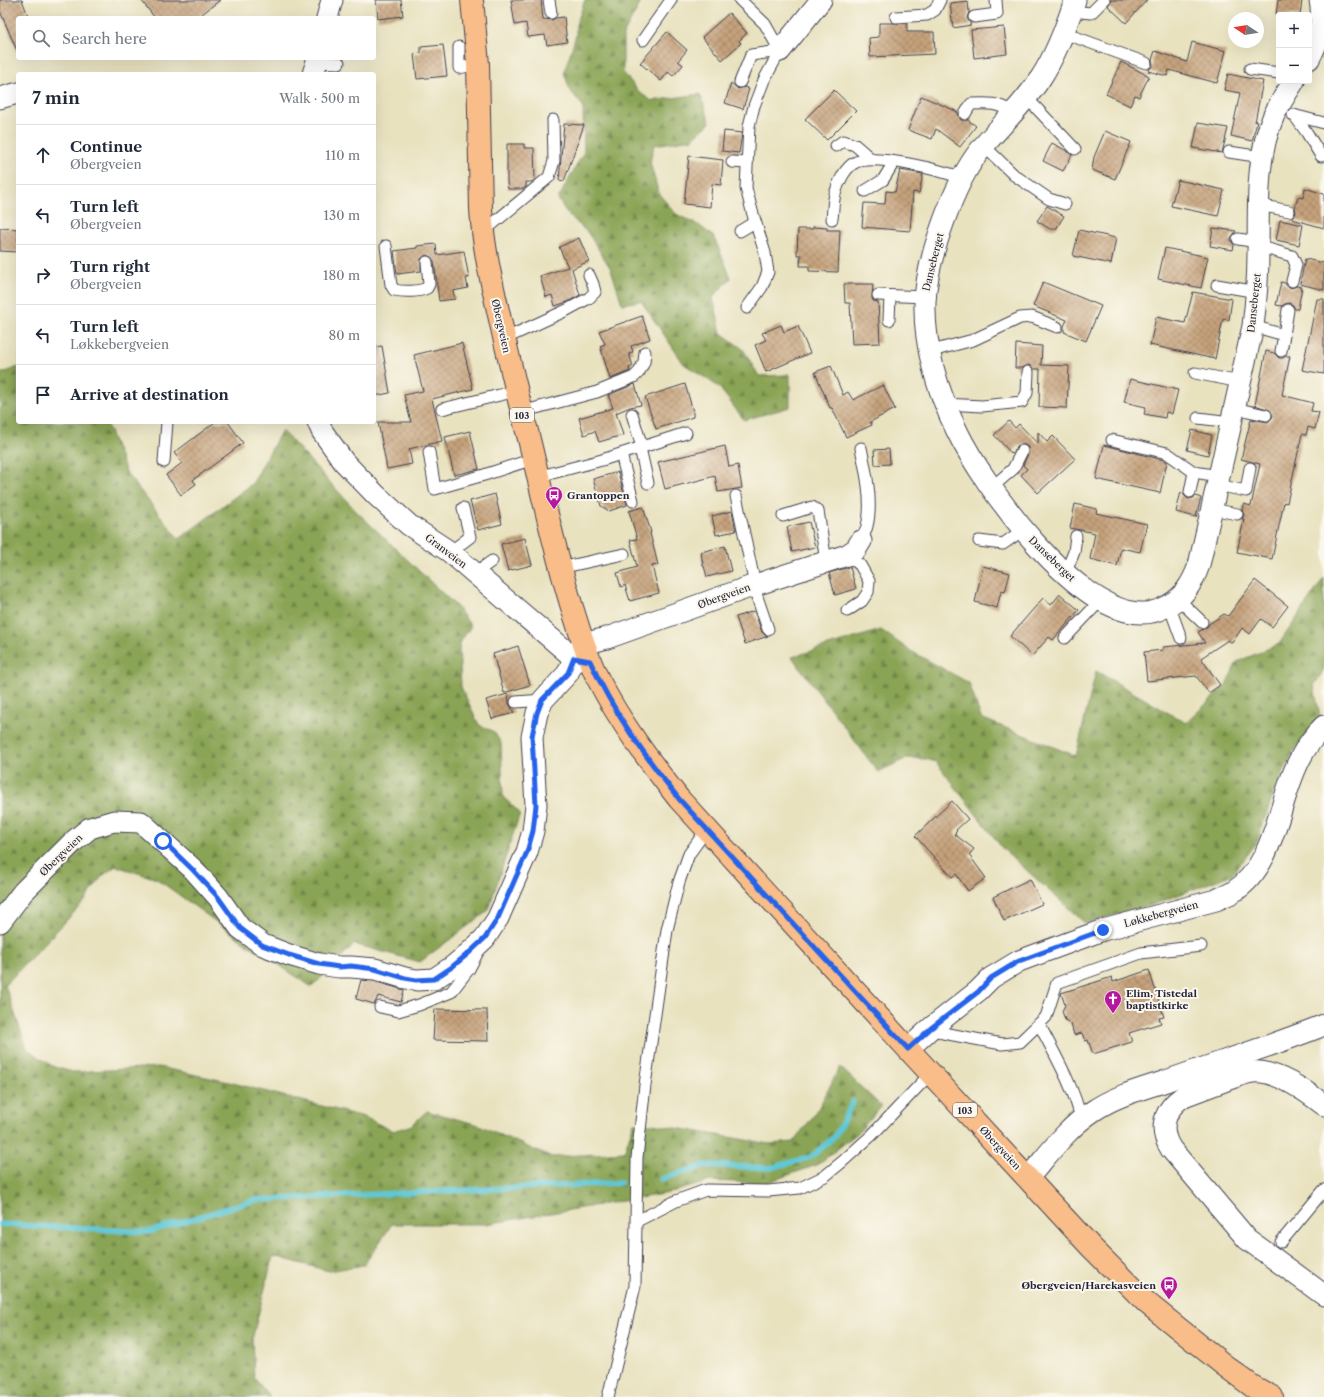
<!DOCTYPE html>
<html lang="en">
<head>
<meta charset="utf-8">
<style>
  :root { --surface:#fff; --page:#f6f6f7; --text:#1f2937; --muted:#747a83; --line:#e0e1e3 }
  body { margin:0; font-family:"Libre Caslon Text",serif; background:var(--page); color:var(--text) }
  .controls { position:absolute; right:12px; top:12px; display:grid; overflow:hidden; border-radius:4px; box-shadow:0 4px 16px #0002 }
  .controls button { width:36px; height:36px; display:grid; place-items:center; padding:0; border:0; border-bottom:1px solid var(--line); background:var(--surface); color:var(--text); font:20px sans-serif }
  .compass { position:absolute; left:1228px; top:12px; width:36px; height:36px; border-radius:50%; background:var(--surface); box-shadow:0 4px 16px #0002; rotate:282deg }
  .stop { position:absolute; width:12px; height:12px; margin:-9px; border:3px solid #2563eb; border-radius:50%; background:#fff }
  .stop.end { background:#2563eb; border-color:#fff; box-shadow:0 1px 4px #0008 }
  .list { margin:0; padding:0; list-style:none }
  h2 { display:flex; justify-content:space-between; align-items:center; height:52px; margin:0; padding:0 16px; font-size:17px }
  h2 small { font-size:13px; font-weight:400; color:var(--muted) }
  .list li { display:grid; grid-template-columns:26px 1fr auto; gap:12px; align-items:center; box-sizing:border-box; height:60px; padding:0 16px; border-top:1px solid var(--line) }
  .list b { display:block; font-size:15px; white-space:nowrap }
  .list p { margin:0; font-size:13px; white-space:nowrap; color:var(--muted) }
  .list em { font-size:13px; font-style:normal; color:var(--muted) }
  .icon { flex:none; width:22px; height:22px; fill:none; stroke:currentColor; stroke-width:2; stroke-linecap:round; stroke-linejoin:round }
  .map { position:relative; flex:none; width:1324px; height:1397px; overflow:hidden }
  .search { position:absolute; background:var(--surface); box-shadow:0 4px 16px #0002; left:16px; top:16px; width:360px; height:44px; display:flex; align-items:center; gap:10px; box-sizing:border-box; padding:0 14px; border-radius:4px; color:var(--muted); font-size:15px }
  .panel { position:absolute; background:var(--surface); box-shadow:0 4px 16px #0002; left:16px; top:72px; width:360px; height:352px; border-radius:4px }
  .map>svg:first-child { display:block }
</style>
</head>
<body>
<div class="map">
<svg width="1324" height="1397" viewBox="0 0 1324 1397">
  <defs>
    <pattern id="forest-firs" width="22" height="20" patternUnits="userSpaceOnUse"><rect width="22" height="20" fill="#8aa455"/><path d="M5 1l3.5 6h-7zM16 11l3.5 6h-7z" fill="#708548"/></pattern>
    <pattern id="building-cross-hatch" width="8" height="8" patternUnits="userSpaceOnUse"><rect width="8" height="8" fill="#c6a27b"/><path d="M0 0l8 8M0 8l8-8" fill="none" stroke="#a08466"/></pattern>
  </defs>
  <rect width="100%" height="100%" fill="#fbf7ec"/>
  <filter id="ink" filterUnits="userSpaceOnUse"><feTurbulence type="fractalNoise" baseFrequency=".025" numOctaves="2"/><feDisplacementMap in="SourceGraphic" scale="8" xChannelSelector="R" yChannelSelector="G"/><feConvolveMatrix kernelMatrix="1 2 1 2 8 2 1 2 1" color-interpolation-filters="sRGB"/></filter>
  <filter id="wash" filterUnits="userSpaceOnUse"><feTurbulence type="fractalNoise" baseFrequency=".012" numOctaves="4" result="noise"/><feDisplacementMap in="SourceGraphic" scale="16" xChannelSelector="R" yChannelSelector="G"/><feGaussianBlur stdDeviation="0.9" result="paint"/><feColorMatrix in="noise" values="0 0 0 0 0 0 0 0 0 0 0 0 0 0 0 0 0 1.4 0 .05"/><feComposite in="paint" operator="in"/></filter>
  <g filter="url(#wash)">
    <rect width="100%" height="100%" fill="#e8e2bf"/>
    <g fill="url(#forest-firs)" stroke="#566348">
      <polygon points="585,0 642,0 623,35 623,72 640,93 652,101 700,94 710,123 692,139 654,145 650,162 659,194 676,214 700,226 714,237 731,278 713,297 721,333 743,349 759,376 790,375 790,407 744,420 719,387 684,364 641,301 622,304 611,269 588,233 567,213 558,199 584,152 583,106 570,90 564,73 576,35 576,25"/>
      <polygon points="18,367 18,422 106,422 127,474 179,539 252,484 282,430 356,511 457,607 471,626 459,644 461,687 479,725 494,732 501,743 503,797 520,813 488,911 420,962 354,944 312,987 244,942 157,879 116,866 101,877 84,902 5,985 27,1049 54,1067 73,1072 159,1067 229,1082 364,1117 393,1131 412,1125 427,1111 479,1125 550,1157 624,1152 634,1123 653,1124 769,1144 794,1142 817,1111 840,1067 881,1106 859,1132 817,1165 765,1183 710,1181 669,1193 487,1224 392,1224 364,1265 329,1271 273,1256 252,1340 254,1378 270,1397 0,1397 0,374"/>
      <polygon points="1324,578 1324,669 1314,686 1320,716 1293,752 1274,792 1257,842 1233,874 1152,905 1085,923 1003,849 936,762 926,759 907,758 878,772 792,657 881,630 909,650 969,683 981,718 1076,756 1096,671 1186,723 1226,685 1237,662 1279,644"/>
    </g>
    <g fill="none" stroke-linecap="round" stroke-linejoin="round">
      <g stroke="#5dc8d6" stroke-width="5.5">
        <polyline points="661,1179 706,1165 770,1168 811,1157 835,1136 853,1102"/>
        <polyline points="0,1224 148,1232 255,1200 620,1183"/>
      </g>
    </g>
    <g id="blocks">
      <g fill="url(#building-cross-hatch)">
        <polygon points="0,0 22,0 29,18 18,18 18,53 0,11"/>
        <polygon points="141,0 220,0 197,18 155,18"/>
        <polygon points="376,0 401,0 403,16 378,19"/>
        <polygon points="511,0 541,0 543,19 552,20 556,18 564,17 567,42 547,45 545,35 528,37 526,23 515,25"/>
        <polygon points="1111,0 1147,0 1126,23 1108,6"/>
        <polygon points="1278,0 1302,0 1300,15 1276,15"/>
        <polygon points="968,1 969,12 967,18 971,25 953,28 950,3"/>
        <polygon points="729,13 747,33 739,41 741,43 722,60 702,37"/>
        <polygon points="879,23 907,23 907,32 934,32 935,54 870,57 869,38 879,37"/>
        <polygon points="1004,27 1007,54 974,58 971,30"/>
        <polygon points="667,32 687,50 678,61 683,65 673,76 668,72 661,81 640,63"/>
        <polygon points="1192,42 1226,51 1217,83 1169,70 1167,76 1148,71 1153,65 1152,60 1155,51 1187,62"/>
        <polygon points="443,45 447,76 417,79 414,54 421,53 421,47"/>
        <polygon points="1121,62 1149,76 1139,97 1135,95 1130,106 1106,94"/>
        <polygon points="1228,74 1263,81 1255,122 1257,122 1252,141 1231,136 1240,93 1224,90"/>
        <polygon points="731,83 738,89 745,87 749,89 743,109 725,103"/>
        <polygon points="834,90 856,111 827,140 805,119"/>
        <polygon points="921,96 954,110 958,113 959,117 961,120 968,120 976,126 960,147 936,129 932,139 908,130"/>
        <polygon points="1198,123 1228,128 1222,153 1193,148"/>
        <polygon points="564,124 584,125 564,181 559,180"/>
        <polygon points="724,131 742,133 739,153 722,151"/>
        <polygon points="1105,131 1131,142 1115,179 1092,170 1094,157"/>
        <polygon points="1052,143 1067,151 1072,155 1063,171 1043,161"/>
        <polygon points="507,144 524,144 524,148 534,148 535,180 531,182 526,182 526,187 523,189 508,189 507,182"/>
        <polygon points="689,156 723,160 721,185 712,184 710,207 684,204"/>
        <polygon points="900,170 923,174 919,193 913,192 910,231 862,227 864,203 885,204 886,191 895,192"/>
        <polygon points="1178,180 1224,190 1218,216 1171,206"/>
        <polygon points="1305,188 1324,194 1324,228 1292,219 1296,213 1295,208 1298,197 1303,198"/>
        <polygon points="1047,206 1064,216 1056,229 1050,229 1037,221"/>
        <polygon points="1280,220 1303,225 1299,245 1276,240"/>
        <polygon points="813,227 827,228 827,230 840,230 838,272 809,271 809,266 800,266 801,255 797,255 798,229 813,229"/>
        <polygon points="0,228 18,229 18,252 0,251"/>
        <polygon points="1213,228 1236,231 1231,238 1231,241 1234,245 1233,250 1210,246"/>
        <polygon points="1079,230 1116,238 1111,264 1073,256"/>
        <polygon points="579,238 589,261 572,269 580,295 567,302 555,306 552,295 546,297 540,276 568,267 559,247"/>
        <polygon points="436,244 437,255 464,251 469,278 466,278 468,288 453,291 455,299 439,301 434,261 430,256 426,255 421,259 421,271 397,274 394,251 417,248 417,246"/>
        <polygon points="1165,248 1208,257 1201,288 1158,279"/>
        <polygon points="1305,259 1324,263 1324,290 1300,284"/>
        <polygon points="1043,282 1101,306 1086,341 1064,332 1064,326 1067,320 1033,306"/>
        <polygon points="1281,282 1285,283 1287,286 1291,288 1297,286 1302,287 1298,309 1295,309 1293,305 1289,303 1285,304 1282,306 1276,305"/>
        <polygon points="844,284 873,284 872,298 873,301 878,302 880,343 852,344 850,303 845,303"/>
        <polygon points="1193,292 1232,299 1229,320 1223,319 1215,359 1150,345 1156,317 1185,323"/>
        <polygon points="1317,299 1324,299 1324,374 1302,370"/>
        <polygon points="642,316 650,339 631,346 633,352 629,354 633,366 629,368 630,371 610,379 600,346 605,344 599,331"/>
        <polygon points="781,325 784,332 798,326 810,353 766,372 755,345 766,340 762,333"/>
        <polygon points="462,343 473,389 432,399 442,441 409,449 412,464 387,469 378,422 411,422 404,395 423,391 414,355"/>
        <polygon points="1016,344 1042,346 1041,365 1069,366 1067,408 1039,407 1040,369 1034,369 1029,365 1022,368 1015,368"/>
        <polygon points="382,346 390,393 374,396 374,347"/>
        <polygon points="1266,351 1274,353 1279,358 1283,358 1286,356 1290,356 1282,395 1313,403 1311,411 1319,412 1315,429 1308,427 1306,435 1302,434 1287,503 1284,502 1272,559 1237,552 1244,519 1242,519 1244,515 1242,510 1244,504 1251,506 1260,464 1241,459 1251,419 1268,422 1271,419 1273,416 1270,410 1255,405"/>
        <polygon points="831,366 843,395 848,392 853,400 883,385 895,409 870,422 872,425 846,437 832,408 830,408 815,372"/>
        <polygon points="1130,379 1178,390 1172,414 1166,412 1165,418 1144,414 1146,407 1124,402"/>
        <polygon points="635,384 641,405 630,407 616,413 623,435 599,442 595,431 584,435 579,418 613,408 608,395"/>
        <polygon points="685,384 693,411 693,417 656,429 645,397"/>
        <polygon points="1009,421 1015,428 1019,424 1038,444 1038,432 1047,442 1053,436 1075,459 1038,493 1021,475 1027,469 1023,465 1028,454 1028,447 1025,445 1018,445 1012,454 994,435"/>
        <polygon points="215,422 228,422 243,443 193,480 196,484 181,495 166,475 182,463 174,453"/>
        <polygon points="1192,430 1212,435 1208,455 1187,450"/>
        <polygon points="470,431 479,469 454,475 445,437"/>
        <polygon points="1104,445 1164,460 1167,462 1160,493 1096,479"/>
        <polygon points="725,446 729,467 738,465 742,488 718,492 715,476 665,489 658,462"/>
        <polygon points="889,449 890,464 875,465 874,450"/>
        <polygon points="618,472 627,505 609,511 601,506 593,479"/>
        <polygon points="1181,492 1188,499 1193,498 1196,496 1201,498 1196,517 1176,512"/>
        <polygon points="495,494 502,524 478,530 470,501"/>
        <polygon points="1075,504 1097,509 1096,513 1147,524 1140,552 1121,548 1117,566 1090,559 1095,533 1070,528"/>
        <polygon points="643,507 651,532 650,533 658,565 652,566 659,593 630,601 625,585 621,587 617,573 637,567 630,540 637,539 629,511"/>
        <polygon points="732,511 736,531 716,535 712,516"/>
        <polygon points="809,522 815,547 792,552 787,527"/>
        <polygon points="525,538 532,565 508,571 501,544"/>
        <polygon points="725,546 731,571 707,577 704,566 703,566 701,552"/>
        <polygon points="983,566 1010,573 1005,592 1001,591 997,608 975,602"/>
        <polygon points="850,567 856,589 835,595 829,573"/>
        <polygon points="1255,580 1288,606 1272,627 1261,619 1250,634 1242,628 1232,643 1228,640 1201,658 1220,685 1209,693 1196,676 1147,681 1144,652 1163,650 1163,647 1205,643 1198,632 1207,627 1209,624 1224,614 1228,616"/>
        <polygon points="1060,594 1079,610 1053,640 1049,637 1032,656 1010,636 1043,598 1051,605"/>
        <polygon points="754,611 762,632 764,634 768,636 745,644 736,617"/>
        <polygon points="518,646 530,685 504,693 493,654"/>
        <polygon points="508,694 509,703 514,713 492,719 486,700"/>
        <polygon points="952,801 968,819 956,830 957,831 954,834 974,849 969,855 986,878 968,891 956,874 952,877 915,836"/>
        <polygon points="1030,879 1042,904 1004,921 993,897"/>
        <polygon points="1149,970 1164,1017 1159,1018 1161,1023 1129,1033 1132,1042 1093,1054 1088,1040 1085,1041 1082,1033 1074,1035 1071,1024 1065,1020 1062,1011 1065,1005 1061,993 1112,977 1113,982"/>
        <polygon points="361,980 373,981 404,990 401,1002 378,996 376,1001 374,1004 356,999"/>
        <polygon points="435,1009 487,1010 488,1041 433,1040"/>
      </g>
    </g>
  </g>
  <g filter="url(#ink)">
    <use href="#blocks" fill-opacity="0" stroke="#403f4f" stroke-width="1"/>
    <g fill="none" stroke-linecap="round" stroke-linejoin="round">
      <defs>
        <g id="service">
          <polyline points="549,0 551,13"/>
          <polyline points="740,0 765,24 780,51"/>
          <polyline points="1071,11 1091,13 1104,0"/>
          <polyline points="896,17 927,15 935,10 940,0"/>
          <polyline points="974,17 997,14 996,0"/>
          <polyline points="1064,33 1146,63"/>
          <polyline points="643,40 671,0"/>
          <polyline points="459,47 459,68 478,64"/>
          <polyline points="317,62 339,63"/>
          <polyline points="1250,69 1279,73"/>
          <polyline points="740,82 751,55 780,51"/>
          <polyline points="1026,97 1075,149"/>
          <path d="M965,114L971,104C990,103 997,103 1013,112"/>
          <polyline points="1293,115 1324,123"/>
          <polyline points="1294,115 1307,133 1321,156"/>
          <polyline points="836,146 843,141 855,145 871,159"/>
          <polyline points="984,146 1014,175 1049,199 1065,204"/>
          <polyline points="1229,152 1262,157"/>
          <polyline points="732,162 747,163"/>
          <polyline points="865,191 883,180 894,162"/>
          <polyline points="1259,205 1289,211"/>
          <path d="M832,219C833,211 833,202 835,194C838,183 845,167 856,162C877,154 940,170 962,178"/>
          <polyline points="740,231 755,222"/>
          <polyline points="483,232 549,177 554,161 553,120"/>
          <polyline points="1238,239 1258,242"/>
          <path d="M386,246L391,285L394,290C404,292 419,292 427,288L429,284L427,262"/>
          <polyline points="1258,246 1292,256 1296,265 1292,281"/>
          <polyline points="1217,285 1257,292"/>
          <polyline points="878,295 925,297"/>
          <polyline points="747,308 762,287 768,272 765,253 752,211 746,188 749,126 754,106 764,80 780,51"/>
          <polyline points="889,320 890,296"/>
          <polyline points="1253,326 1284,335 1288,310"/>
          <polyline points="504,339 567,310 589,298 595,292 593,284 589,275"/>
          <polyline points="1281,351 1284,335"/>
          <polyline points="928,352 973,340 1020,318 1032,317 1057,327"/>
          <polyline points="1195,373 1240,382"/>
          <polyline points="945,404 982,406 1022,402 1027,393 1028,372"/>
          <polyline points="1234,408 1266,415"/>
          <polyline points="442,409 516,391"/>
          <polyline points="521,412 597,392 634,377 639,372 644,362 645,352"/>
          <polyline points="632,414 642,447"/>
          <polyline points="1198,418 1231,422"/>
          <polyline points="1112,440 1167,453 1194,472 1219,476"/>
          <polyline points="640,448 648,483"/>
          <polyline points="429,452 435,489 484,475 533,459"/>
          <polyline points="621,454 633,501"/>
          <polyline points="164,462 167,422"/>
          <polyline points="537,477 602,460 686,433"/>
          <polyline points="1217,485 1246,491 1250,468"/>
          <polyline points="991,488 1013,469 1022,451"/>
          <polyline points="1190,492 1194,472"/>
          <polyline points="736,496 755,585"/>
          <polyline points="1212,509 1237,514"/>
          <polyline points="783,516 812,507 818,511 826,561"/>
          <path d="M861,541C863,537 866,531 867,526C873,503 866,471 861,448"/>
          <polyline points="979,541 1003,544 1023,530"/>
          <polyline points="450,552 470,537 463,508"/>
          <polyline points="847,555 860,565 869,581 868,592 862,601 847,611"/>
          <polyline points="560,568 624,554"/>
          <polyline points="475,573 492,561"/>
          <polyline points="1065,574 1074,552 1076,536"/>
          <polyline points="753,585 768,629"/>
          <polyline points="1178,599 1202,622"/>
          <polyline points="1169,605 1181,638"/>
          <polyline points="1065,638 1101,600"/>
          <polyline points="516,702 543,700"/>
          <polyline points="380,1007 398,1011 419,1005 451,992 469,969 478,952"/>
          <path d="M1039,1024C1054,1053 1074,1087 1081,1119"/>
          <polyline points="931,1028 943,1033 1002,1044 1020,1042 1046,1017 1057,983 1141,953 1201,946"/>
          <polyline points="637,1221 676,1201 706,1190 768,1191 800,1188 825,1176 842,1162 872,1135 931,1073"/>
          <polyline points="1281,1242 1324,1190"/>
          <polyline points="608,1397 635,1286 637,1158 645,1085 667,930 679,882 689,854 707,829"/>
        </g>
        <g id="minor">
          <path d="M1075,0C1066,28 1056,55 1040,79C1023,105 1000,126 981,149C954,182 926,261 925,303C924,348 937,390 957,431C983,485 1077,615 1143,613C1150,613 1157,611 1163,608C1182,600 1192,585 1199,565L1253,326C1256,302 1258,278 1258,253C1259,207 1255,158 1274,115C1280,103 1287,92 1294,81"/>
          <polyline points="327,18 332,0"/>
          <polyline points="780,51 821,0"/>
          <path d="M1309,59C1319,41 1324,21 1320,0"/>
          <polyline points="313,74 318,58"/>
          <polyline points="0,98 18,93"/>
          <polyline points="318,422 322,431 344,462 376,495 409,525 450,552 574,658 588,661"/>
          <polyline points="583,644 607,638 755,585 847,555 856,549 861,541"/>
          <polyline points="0,922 23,892 74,841 90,828 114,821 141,822 193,869 218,897 240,928 263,945 289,955 319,964 339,967 351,967 375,969 405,978 417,980 434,979 452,967 470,952 485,938 498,918 527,852 533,831 536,805 532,737 537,713 543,700 568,673 574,658"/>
          <path d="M908,1049L931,1028L978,991L991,978L1019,961L1103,930L1216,900C1222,897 1228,895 1233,892C1277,865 1278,797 1302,755C1308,744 1315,735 1324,726"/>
          <path d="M1324,1105C1306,1091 1276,1070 1253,1072C1243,1073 1233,1078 1224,1081C1210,1086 1197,1091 1184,1096C1164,1109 1158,1129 1171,1149L1247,1239L1324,1295"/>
          <path d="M1028,1178C1048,1155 1067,1128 1093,1111C1115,1096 1142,1089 1166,1081C1219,1062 1272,1046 1324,1025"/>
        </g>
        <path id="primary" d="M472,0L478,64L481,209C483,245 491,280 499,315C508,355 517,395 528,435C542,492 554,548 571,604C579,629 586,655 598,679C620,722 649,761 679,799L908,1049L1092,1248L1147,1303L1224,1365L1252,1386L1272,1397"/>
      </defs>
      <use href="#service" stroke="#403f4f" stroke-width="13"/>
      <use href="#minor" stroke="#403f4f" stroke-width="23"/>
      <use href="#primary" stroke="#403f4f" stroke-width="24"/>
      <use href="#service" stroke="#fff" stroke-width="11"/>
      <use href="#minor" stroke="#fff" stroke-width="21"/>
      <use href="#primary" stroke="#f8bd88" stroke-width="22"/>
    </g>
  </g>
  <g fill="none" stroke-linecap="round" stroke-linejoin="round" filter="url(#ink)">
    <path stroke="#2563eb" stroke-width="5" d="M163,841L193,870L218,897L240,928L262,945L289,955L319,964L339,967L351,966L375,969L405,978L416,980L434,979L452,967L470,952L485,938L498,918L527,852L533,831L536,805L532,736L537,713L542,700L568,673L574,658L590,661C613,712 645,756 679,799L908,1049L931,1028L978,992L991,978L1019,961L1103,930"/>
  </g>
  <defs>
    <symbol id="bus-pin" viewBox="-11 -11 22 30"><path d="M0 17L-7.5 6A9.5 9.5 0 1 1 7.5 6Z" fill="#b5179e" stroke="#fbf7ec"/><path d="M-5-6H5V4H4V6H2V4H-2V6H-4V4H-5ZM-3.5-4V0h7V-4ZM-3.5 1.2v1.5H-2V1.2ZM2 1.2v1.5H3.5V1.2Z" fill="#fff"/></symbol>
    <symbol id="church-pin" viewBox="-11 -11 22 30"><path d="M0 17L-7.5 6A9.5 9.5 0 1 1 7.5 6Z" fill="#b5179e" stroke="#fbf7ec"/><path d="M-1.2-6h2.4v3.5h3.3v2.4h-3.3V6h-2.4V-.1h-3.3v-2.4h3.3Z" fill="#fff"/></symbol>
  </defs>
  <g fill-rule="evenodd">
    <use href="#bus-pin" x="544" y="485" width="20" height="27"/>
    <use href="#church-pin" x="1103" y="989" width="20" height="27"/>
    <use href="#bus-pin" x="1159" y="1275" width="20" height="27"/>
  </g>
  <g text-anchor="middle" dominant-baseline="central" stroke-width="4" stroke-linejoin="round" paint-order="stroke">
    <g fill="#fbf7ec" stroke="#636270" stroke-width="1">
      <rect x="510" y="408" width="24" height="14" rx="3"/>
      <rect x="953" y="1103" width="24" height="14" rx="3"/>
    </g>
    <g font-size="9" font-weight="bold" fill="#22223b">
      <text x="522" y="415">103</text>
      <text x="965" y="1110">103</text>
    </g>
    <g font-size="10" fill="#22223b" stroke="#fbf7ec">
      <text transform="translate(933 262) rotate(-76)">Danseberget</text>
      <text transform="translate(1254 303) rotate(-84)">Danseberget</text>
      <text transform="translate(501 326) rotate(77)">Øbergveien</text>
      <text transform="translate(446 551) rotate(37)">Granveien</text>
      <text transform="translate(1052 559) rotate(44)">Danseberget</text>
      <text transform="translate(724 596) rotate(-20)">Øbergveien</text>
      <text transform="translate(61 855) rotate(-44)">Øbergveien</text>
      <text transform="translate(1161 914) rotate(-15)">Løkkebergveien</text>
      <text transform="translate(1000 1148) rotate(47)">Øbergveien</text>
    </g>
    <g font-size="10" font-weight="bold" fill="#22223b" stroke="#fbf7ec" text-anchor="start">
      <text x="567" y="495">Grantoppen</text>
      <text x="1126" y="993">Elim, Tistedal<tspan x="1126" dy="12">baptistkirke</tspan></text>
      <text x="1156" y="1285" text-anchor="end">Øbergveien/Harekasveien</text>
    </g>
  </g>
</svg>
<div class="controls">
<button>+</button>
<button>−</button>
</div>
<svg class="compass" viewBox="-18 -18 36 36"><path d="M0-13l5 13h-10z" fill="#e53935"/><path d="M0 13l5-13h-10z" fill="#747a83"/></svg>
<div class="stop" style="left:163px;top:841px"></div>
<div class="stop end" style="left:1103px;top:930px"></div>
<div class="search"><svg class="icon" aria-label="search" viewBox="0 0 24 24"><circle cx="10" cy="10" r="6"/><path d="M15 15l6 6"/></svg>Search here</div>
<section class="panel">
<h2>7 min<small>Walk · 500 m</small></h2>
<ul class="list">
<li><svg class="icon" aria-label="ahead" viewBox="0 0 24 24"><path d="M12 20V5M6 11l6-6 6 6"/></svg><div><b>Continue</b><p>Øbergveien</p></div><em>110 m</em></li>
<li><svg class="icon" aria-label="left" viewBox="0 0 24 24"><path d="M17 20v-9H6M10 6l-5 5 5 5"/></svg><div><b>Turn left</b><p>Øbergveien</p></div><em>130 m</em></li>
<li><svg class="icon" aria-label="right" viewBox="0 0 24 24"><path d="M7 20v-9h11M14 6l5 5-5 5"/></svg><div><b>Turn right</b><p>Øbergveien</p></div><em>180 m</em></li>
<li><svg class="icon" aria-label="left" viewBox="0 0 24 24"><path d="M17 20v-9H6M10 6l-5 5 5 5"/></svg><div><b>Turn left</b><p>Løkkebergveien</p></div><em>80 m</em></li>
<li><svg class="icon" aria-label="arrive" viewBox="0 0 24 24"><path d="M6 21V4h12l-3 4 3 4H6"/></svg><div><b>Arrive at destination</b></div></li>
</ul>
</section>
</div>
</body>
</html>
